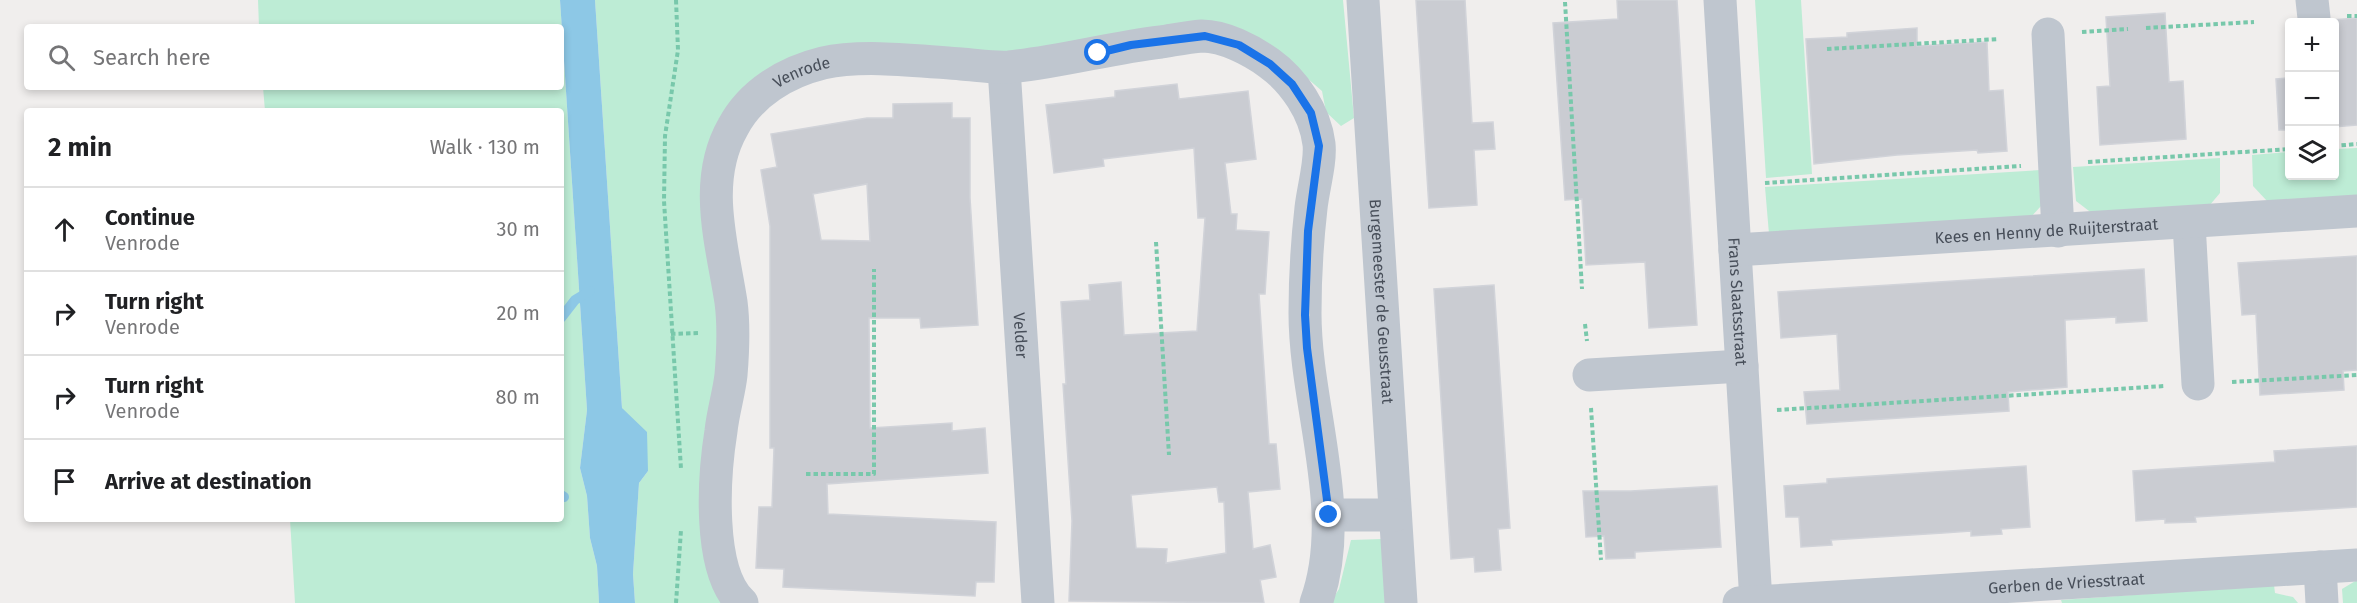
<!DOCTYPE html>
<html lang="en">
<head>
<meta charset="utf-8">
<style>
  :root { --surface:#fff; --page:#f2f2f2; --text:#202124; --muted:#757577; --line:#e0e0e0 }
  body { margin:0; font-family:"Fira Sans",sans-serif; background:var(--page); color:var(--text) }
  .controls { position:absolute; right:18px; top:18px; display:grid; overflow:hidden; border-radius:6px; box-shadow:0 3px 9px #0003 }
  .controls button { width:54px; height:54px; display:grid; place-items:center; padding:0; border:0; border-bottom:2px solid var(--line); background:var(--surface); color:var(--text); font:30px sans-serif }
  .stop { position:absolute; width:18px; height:18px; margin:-14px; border:4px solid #1a73e8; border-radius:50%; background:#fff }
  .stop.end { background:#1a73e8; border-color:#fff; box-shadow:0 2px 6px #0008 }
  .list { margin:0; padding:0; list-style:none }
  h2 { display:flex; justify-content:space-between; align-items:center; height:78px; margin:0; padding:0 24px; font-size:26px }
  h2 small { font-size:20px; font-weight:400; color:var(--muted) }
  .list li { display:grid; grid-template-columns:39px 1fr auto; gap:18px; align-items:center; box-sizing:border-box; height:84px; padding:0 24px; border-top:2px solid var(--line) }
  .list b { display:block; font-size:22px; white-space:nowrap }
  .list p { margin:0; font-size:20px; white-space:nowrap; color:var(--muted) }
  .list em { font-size:20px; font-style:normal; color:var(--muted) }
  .icon { flex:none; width:33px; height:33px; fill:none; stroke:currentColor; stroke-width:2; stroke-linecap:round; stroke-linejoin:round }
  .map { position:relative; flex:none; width:2357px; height:603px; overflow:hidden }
  .search { position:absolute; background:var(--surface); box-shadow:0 3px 9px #0003; left:24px; top:24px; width:540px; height:66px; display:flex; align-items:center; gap:15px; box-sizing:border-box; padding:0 21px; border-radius:6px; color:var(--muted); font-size:22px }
  .panel { position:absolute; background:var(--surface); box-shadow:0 3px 9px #0003; left:24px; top:108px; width:540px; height:414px; border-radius:6px }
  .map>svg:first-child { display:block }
</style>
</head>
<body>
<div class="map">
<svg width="2357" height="603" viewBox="0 0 2357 603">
  <rect width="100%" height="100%" fill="#f0eeed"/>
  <g fill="#bdecd5">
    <polygon points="258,0 560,0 587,410 580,468 587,496 590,538 597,566 599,603 295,603 290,519 561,519 561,111 265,111 263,87 561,87 561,27 259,27"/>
    <polygon points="595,0 1343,0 1354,118 1341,126 1326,112 1322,91 1293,66 1253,41 1024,57 890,50 727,115 717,313 726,603 635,603 633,574 639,483 648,471 622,408"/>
    <polygon points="1755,0 1801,0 1812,174 1766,178"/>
    <polygon points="2357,148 2357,197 2267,201 2253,186 2252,155 2289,152 2290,176 2334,176 2335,149"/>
    <polygon points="2220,158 2220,193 2209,206 2093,214 2076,201 2073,167"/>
    <polygon points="2041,170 2042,205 2030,218 1769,234 1765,187"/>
    <polygon points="1382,539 1385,603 1330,603 1339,589 1351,540"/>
    <polygon points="2357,580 2357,603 2343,603 2342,589"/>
    <polygon points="2274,585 2275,593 2293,597 2298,603 2062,603 2061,600"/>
  </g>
  <polygon fill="#8dc8e6" points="560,0 595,0 622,408 647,432 648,471 639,483 633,574 635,603 599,603 597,566 590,538 587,496 580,468 587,410"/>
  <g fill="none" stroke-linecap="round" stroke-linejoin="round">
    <g stroke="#8dc8e6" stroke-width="10">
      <polyline points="561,318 575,300 590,291"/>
      <polyline points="561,495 564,497"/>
    </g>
  </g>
  <g fill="#caccd2" stroke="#d1d3d9" stroke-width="1.5" fill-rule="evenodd">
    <polygon points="1416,0 1465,0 1472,123 1493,122 1495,149 1474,150 1477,205 1429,208"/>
    <polygon points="1617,0 1677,0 1697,325 1649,328 1645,262 1586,265 1582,199 1565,200 1553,23 1618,19"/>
    <polygon points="2165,13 2169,82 2183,81 2186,139 2100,145 2097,87 2110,86 2106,17"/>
    <polygon points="2357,18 2357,125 2334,127 2334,22 2332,22 2332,20"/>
    <polygon points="1917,28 1917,46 1987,42 1989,91 2003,90 2007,151 1978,153 1977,150 1897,155 1814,164 1806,39 1847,37 1847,33"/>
    <polygon points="2289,78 2289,130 2279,130 2276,79"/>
    <path d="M1177,84L1179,99L1248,91L1256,159L1225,163L1231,214H1237L1236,230L1269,232L1265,294H1259L1269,444H1276L1280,489L1248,492L1253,549L1270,545L1276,577L1260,580L1264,603L1069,601L1072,521L1063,384H1066L1061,302L1090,300L1089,285L1121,282L1124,335L1197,331L1205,218H1198L1194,148L1103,159L1104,166L1054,173L1046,105L1115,97V91ZM1217,487L1219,502H1224L1226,553L1166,563L1167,549L1136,548L1131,495Z"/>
    <path d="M952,103V118H970V198L978,325L921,328L920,318H869L870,428L952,423V431L985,428L988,473L827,484L828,514L996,522L994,582H976L975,596L783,587L784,569L756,568L759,507H772L774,448H770V226L761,170L777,167L771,134L867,118H893V104ZM867,184L870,241L821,240L813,194Z"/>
    <polygon points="2357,256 2357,370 2343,371 2344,390 2260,395 2256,314 2242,315 2238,263"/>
    <polygon points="2144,269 2147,321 2116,323 2116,317 2065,320 2067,387 2008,392 2009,411 1807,424 1804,392 1840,390 1837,334 1781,338 1778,292"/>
    <polygon points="1494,285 1510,528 1498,529 1501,570 1475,572 1474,557 1451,559 1434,289"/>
    <polygon points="2357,446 2357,507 2195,517 2196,522 2165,523 2165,519 2136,521 2133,471 2275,462 2274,451"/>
    <polygon points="2026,466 2030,527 2001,529 2002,534 1971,536 1971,531 1943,533 1831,540 1832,545 1801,547 1799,517 1786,517 1784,486 1827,483 1827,479"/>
    <polygon points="1717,486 1721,547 1635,552 1635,558 1606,559 1604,536 1586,537 1583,491 1631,491"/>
  </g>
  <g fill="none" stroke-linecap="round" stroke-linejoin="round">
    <g stroke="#78c8ab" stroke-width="4" stroke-dasharray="4.5 3" stroke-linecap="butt">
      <polyline points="676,0 678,50 665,136 664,201 681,469"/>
      <polyline points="1565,2 1582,289"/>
      <polyline points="2347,16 2357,16"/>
      <polyline points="2146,28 2254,22"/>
      <polyline points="2082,32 2128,29"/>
      <polyline points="1827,49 1999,39"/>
      <polyline points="2334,146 2357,144"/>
      <polyline points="2088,162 2290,149"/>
      <polyline points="1765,183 2021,166"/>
      <polyline points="1156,242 1169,455"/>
      <polyline points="1585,324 1587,341"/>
      <polyline points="671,334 700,333"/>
      <polyline points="2232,382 2357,375"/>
      <polyline points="1591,408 1601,560"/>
      <polyline points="1777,410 2165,386"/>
      <polyline points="806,474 874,474 874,269"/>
      <polyline points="676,603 681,530"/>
    </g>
    <g stroke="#bfc6cf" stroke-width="33">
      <path id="s1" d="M1363,0L1401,603"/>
      <path id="s2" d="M1720,0L1756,602"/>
      <polyline points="2312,0 2314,18"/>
      <polyline points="2048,34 2058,231"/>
      <path id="s3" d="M1004,68L1038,603"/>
      <polyline points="2189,223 2198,384"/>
      <path id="s4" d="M1735,250L2357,211"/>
      <polyline points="1589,375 1742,366"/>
      <polyline points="1329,515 1395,515"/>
      <polyline points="2320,567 2322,603"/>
      <path id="s5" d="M742,603C707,571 714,475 721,431C723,412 729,393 731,375C733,351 734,325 731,302C722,244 702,181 733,127C751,93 786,72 823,63C862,54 920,61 961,64C976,65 993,68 1009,67C1060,62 1110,48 1161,42C1174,40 1188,37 1202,36C1224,36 1251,50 1269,63C1294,81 1315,112 1319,144C1321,162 1313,189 1311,208C1307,243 1305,279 1305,313C1305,407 1349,512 1316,603"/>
      <path id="s6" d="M1739,603L2357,565"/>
    </g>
  </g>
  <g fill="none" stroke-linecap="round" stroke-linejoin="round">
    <polyline stroke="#1a73e8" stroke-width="8" points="1098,53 1131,45 1205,36 1239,45 1270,64 1292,84 1311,113 1319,146 1308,231 1305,315 1307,348 1329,515"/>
  </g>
  <g text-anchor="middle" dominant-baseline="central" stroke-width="6" stroke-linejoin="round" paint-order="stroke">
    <g font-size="16" fill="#474e59" stroke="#fff">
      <text stroke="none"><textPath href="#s5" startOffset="578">Venrode</textPath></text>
      <text stroke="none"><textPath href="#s4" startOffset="312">Kees en Henny de Ruijterstraat</textPath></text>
      <text stroke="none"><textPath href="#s2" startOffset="302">Frans Slaatsstraat</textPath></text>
      <text stroke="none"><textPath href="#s1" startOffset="302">Burgemeester de Geusstraat</textPath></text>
      <text stroke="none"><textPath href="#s3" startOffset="268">Velder</textPath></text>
      <text stroke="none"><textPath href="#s6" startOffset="328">Gerben de Vriesstraat</textPath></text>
    </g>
  </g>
</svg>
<div class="controls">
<button>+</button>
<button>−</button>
<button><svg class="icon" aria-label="layers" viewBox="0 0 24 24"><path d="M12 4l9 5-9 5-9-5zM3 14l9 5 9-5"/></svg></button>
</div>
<div class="stop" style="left:1098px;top:53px"></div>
<div class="stop end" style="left:1329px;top:515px"></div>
<div class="search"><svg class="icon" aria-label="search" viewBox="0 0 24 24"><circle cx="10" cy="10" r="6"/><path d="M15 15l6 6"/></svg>Search here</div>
<section class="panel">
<h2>2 min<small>Walk · 130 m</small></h2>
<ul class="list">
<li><svg class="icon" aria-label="ahead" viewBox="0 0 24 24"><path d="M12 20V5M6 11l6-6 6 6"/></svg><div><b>Continue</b><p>Venrode</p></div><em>30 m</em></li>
<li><svg class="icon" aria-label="right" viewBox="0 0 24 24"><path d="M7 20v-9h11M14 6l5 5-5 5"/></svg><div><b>Turn right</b><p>Venrode</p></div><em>20 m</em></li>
<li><svg class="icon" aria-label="right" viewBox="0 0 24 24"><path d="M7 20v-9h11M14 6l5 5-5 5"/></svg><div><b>Turn right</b><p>Venrode</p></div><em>80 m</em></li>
<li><svg class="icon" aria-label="arrive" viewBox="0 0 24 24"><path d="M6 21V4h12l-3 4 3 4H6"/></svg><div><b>Arrive at destination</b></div></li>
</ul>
</section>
</div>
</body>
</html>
